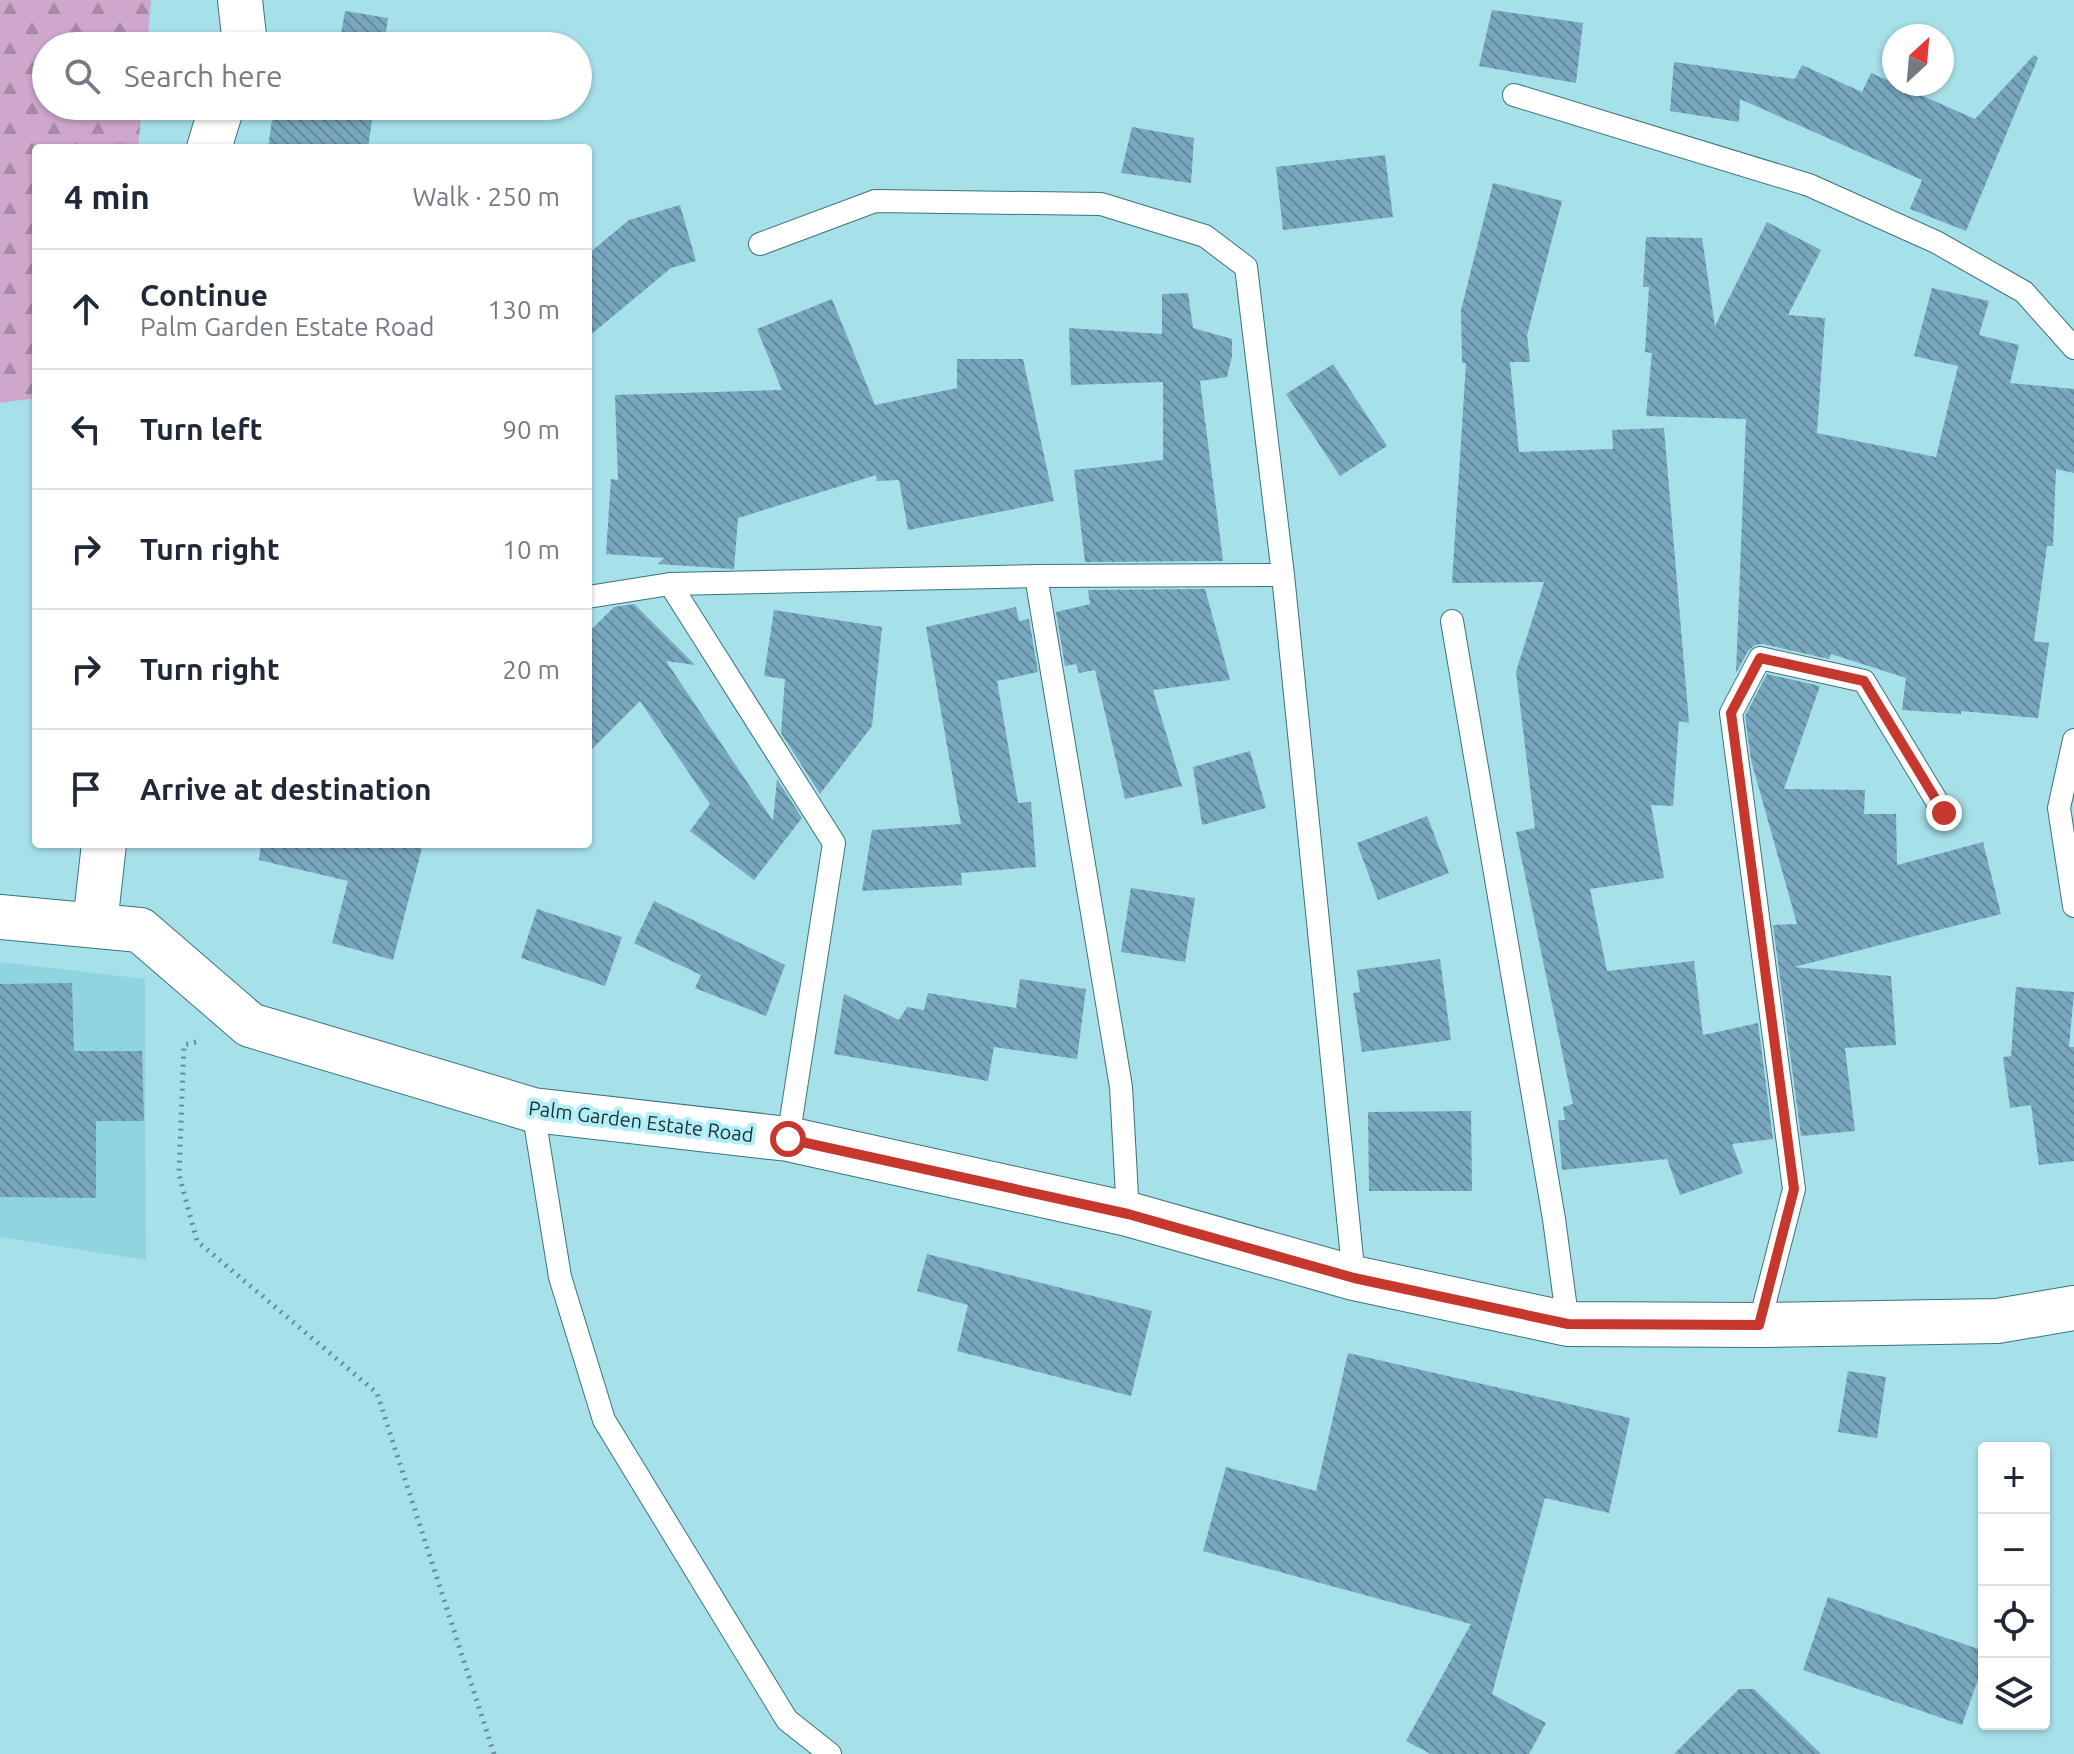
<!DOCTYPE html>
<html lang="en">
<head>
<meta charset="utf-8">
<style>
  :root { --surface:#fff; --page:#f2f2f3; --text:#1f2937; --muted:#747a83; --line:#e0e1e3 }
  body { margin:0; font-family:Ubuntu,sans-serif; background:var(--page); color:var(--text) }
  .controls { position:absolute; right:24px; bottom:24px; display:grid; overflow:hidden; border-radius:8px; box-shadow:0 2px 6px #0004 }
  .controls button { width:72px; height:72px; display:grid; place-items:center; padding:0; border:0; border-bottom:2px solid var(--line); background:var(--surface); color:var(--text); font:40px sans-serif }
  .compass { position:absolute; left:1882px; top:24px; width:72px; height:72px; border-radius:50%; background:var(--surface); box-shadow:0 2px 6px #0004; rotate:26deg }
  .stop { position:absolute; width:24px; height:24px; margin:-18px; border:6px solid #c6382e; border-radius:50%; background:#fff }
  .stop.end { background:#c6382e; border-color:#fff; box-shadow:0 2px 8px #0008 }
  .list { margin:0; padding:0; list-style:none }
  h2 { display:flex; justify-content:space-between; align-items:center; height:104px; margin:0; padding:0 32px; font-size:34px }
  h2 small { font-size:26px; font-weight:400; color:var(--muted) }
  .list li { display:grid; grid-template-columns:52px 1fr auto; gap:24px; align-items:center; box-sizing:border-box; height:120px; padding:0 32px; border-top:2px solid var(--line) }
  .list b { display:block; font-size:30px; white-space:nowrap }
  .list p { margin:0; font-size:26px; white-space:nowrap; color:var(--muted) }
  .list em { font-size:26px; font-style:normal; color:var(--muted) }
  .icon { flex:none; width:44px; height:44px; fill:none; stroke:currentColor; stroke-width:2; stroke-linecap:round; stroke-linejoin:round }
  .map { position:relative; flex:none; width:2074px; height:1754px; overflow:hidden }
  .search { position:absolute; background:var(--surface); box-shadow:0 2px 6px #0004; left:32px; top:32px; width:560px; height:88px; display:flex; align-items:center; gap:20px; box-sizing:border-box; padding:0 28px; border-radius:44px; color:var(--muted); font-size:30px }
  .panel { position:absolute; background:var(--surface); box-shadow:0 2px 6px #0004; left:32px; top:144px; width:560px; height:704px; border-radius:8px }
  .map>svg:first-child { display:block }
</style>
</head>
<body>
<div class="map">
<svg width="2074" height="1754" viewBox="0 0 2074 1754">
  <defs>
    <pattern id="forest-firs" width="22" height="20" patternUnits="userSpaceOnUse" patternTransform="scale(2)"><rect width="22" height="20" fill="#cfa6cc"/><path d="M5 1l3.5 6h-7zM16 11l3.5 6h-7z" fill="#a788a6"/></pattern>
    <pattern id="building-back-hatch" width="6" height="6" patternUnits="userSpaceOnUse" patternTransform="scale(2)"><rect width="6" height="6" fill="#78a7be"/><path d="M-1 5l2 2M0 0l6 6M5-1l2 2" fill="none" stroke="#62899b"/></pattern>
  </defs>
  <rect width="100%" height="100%" fill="#a6e0e9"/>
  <polygon fill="#90d4df" points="0,962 145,979 146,1260 0,1237"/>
  <polygon fill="url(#forest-firs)" points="0,0 151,0 147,46 46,46 46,106 142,106 138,148 36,148 36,398 0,403"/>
  <g fill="url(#building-back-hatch)">
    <polygon points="1492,10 1583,23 1576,83 1479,66"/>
    <polygon points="345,11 388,18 384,46 339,46"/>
    <polygon points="2034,55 2038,58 1966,231 1910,209 1922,180 1740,99 1739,122 1670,111 1674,62 1795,79 1802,65 1862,92 1871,73 1975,119"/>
    <polygon points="274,106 374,106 368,148 268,148"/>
    <polygon points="1132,127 1194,138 1191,183 1121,173"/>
    <polygon points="1385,155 1393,217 1283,230 1276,167"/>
    <polygon points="1493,183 1562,201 1527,335 1530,362 1510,362 1519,452 1613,449 1612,430 1664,428 1689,723 1679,721 1673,806 1651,805 1664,878 1590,889 1607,971 1694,961 1703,1035 1758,1023 1773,1139 1732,1144 1743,1173 1680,1195 1667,1159 1562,1170 1558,1120 1565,1120 1563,1107 1573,1104 1516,832 1535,828 1516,672 1544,582 1452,583 1466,363 1462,363 1461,310"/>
    <polygon points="680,205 696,261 671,268 588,337 588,254 629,220"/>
    <polygon points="1767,222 1821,250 1788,315 1825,318 1817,433 1936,457 1958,366 1914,356 1932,288 1989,301 1979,335 2019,345 2010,383 2074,389 2074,473 2056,469 2053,546 2047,546 2034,641 2049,643 2038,718 1961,711 1961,714 1902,710 1906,678 1831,654 1829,659 1763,644 1755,645 1748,651 1736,673 1746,419 1646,416 1652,353 1645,352 1649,287 1643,287 1646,237 1702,238 1715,326"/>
    <polygon points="1188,293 1193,328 1232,339 1232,356 1227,377 1200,381 1223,561 1085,562 1074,470 1163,460 1163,382 1071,385 1069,328 1162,334 1162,294"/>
    <polygon points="832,299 875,405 957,388 957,359 1023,359 1054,501 908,530 899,480 877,481 876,475 738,518 734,569 658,564 664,558 606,554 611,479 618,480 615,395 782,390 757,329"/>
    <polygon points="1333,364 1387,446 1340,476 1286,394"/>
    <polygon points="1205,589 1230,680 1153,690 1182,786 1125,799 1095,670 1079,673 1076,664 1065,666 1056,612 1090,604 1088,590"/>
    <polygon points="634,604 695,665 666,661 773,821 777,779 802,818 754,880 690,831 710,804 640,701 588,753 588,633 614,607"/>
    <polygon points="1016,607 1019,621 1029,619 1038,672 997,681 1018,803 1031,802 1036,867 961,873 962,885 862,891 872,830 961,824 926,627"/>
    <polygon points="774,610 882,627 872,726 820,794 781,733 785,679 764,676"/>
    <polygon points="1767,674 1820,686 1784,789 1865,790 1864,814 1896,814 1897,865 1983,842 2001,914 1794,967 1891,976 1896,1045 1845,1048 1855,1131 1801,1136 1773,925 1797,924 1751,760 1745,716"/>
    <polygon points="1250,751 1266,808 1202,825 1193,767"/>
    <polygon points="1427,816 1449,873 1378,900 1357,843"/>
    <polygon points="261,844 423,844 393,960 332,943 348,881 259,860"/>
    <polygon points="1131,888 1195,898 1185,962 1121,952"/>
    <polygon points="654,901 785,965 766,1016 695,988 701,975 634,943"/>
    <polygon points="537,909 622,937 605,986 521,958"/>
    <polygon points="1440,959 1451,1040 1362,1052 1353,993 1360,992 1357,970"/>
    <polygon points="1020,979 1086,989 1077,1059 994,1047 988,1081 834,1054 844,994 899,1020 907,1007 924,1010 928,993 1016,1008"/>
    <polygon points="72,983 74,1051 142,1051 144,1121 96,1121 96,1198 0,1197 0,984"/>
    <polygon points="2016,987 2074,992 2069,1047 2074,1047 2074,1161 2039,1165 2031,1105 2010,1108 2003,1057 2011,1056"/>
    <polygon points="1471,1111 1472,1191 1369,1191 1368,1112"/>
    <polygon points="927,1254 1152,1311 1131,1396 957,1351 968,1305 917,1291"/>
    <polygon points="1348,1353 1630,1418 1609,1513 1545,1498 1492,1694 1546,1723 1529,1754 1431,1754 1406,1741 1471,1624 1203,1551 1226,1467 1316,1491"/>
    <polygon points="1848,1371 1886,1377 1877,1438 1838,1432"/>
    <polygon points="1828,1597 1984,1651 1984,1662 1962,1725 1803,1670"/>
    <polygon points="1739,1689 1754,1689 1821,1754 1674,1754"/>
  </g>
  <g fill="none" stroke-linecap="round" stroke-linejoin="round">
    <defs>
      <g id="lane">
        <polyline points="1514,95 1809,185 1936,242 2024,292 2074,348"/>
        <polyline points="760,244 875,201 1101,204 1205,236 1246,267 1283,575 1354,1278"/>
        <polyline points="1036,576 1121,1087 1128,1214"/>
        <polyline points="670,584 834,843 788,1139"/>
        <polyline points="588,597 670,584 1036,576 1283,575"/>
        <polyline points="1452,621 1554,1219 1568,1324"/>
        <polyline points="2074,740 2059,808 2074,906"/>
        <polyline points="533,1110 560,1277 604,1420 787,1720 830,1754"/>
        <polyline points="1759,1325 1794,1189 1731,713 1760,658 1864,681 1944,813"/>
      </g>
      <g id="street">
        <polyline points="240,0 244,36 241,46"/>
        <polyline points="209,148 222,106"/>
        <polyline points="0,917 140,930 250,1025 533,1110 788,1139 1128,1214 1354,1278 1568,1324 1759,1325 1997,1321 2074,1308"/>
        <polyline points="95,924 104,844"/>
      </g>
    </defs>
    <use href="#lane" stroke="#3b737c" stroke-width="24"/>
    <use href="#street" stroke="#3b737c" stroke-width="46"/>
    <polyline stroke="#648e94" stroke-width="5" stroke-dasharray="2 6" stroke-linecap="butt" points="196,1042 184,1045 179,1175 197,1241 377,1393 494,1754"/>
    <use href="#lane" stroke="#fff" stroke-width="22"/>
    <use href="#street" stroke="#fff" stroke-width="44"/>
  </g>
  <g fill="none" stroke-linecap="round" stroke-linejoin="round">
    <polyline stroke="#c6382e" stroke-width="10" points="788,1139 1128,1214 1354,1278 1568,1324 1759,1325 1794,1189 1731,713 1760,658 1864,681 1944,813"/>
  </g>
  <g text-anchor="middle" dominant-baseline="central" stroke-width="8" stroke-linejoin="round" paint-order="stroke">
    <g font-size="20" fill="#193134" stroke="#b3edf6">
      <text transform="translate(641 1121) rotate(7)">Palm Garden Estate Road</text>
    </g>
  </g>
</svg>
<div class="controls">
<button>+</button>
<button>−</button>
<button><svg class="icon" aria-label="locate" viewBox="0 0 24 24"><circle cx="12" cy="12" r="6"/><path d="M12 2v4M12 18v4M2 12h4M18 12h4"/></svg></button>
<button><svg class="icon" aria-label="layers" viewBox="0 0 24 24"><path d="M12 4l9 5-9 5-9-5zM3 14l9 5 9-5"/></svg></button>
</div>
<svg class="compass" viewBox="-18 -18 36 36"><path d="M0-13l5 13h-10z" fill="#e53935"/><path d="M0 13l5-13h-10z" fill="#747a83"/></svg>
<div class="stop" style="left:788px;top:1139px"></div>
<div class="stop end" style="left:1944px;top:813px"></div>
<div class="search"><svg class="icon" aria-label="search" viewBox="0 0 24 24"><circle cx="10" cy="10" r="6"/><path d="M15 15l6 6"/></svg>Search here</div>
<section class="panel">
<h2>4 min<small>Walk · 250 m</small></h2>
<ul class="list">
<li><svg class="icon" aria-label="ahead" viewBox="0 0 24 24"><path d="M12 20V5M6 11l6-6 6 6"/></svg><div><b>Continue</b><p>Palm Garden Estate Road</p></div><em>130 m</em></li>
<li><svg class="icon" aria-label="left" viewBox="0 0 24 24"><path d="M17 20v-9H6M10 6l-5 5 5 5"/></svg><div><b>Turn left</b></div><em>90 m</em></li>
<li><svg class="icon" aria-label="right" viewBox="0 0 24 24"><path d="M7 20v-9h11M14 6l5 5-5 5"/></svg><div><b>Turn right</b></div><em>10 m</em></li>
<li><svg class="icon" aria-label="right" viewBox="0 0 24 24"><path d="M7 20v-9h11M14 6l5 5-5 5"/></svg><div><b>Turn right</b></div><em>20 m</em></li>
<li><svg class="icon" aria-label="arrive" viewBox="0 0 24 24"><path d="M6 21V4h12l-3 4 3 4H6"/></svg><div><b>Arrive at destination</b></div></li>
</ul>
</section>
</div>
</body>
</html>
